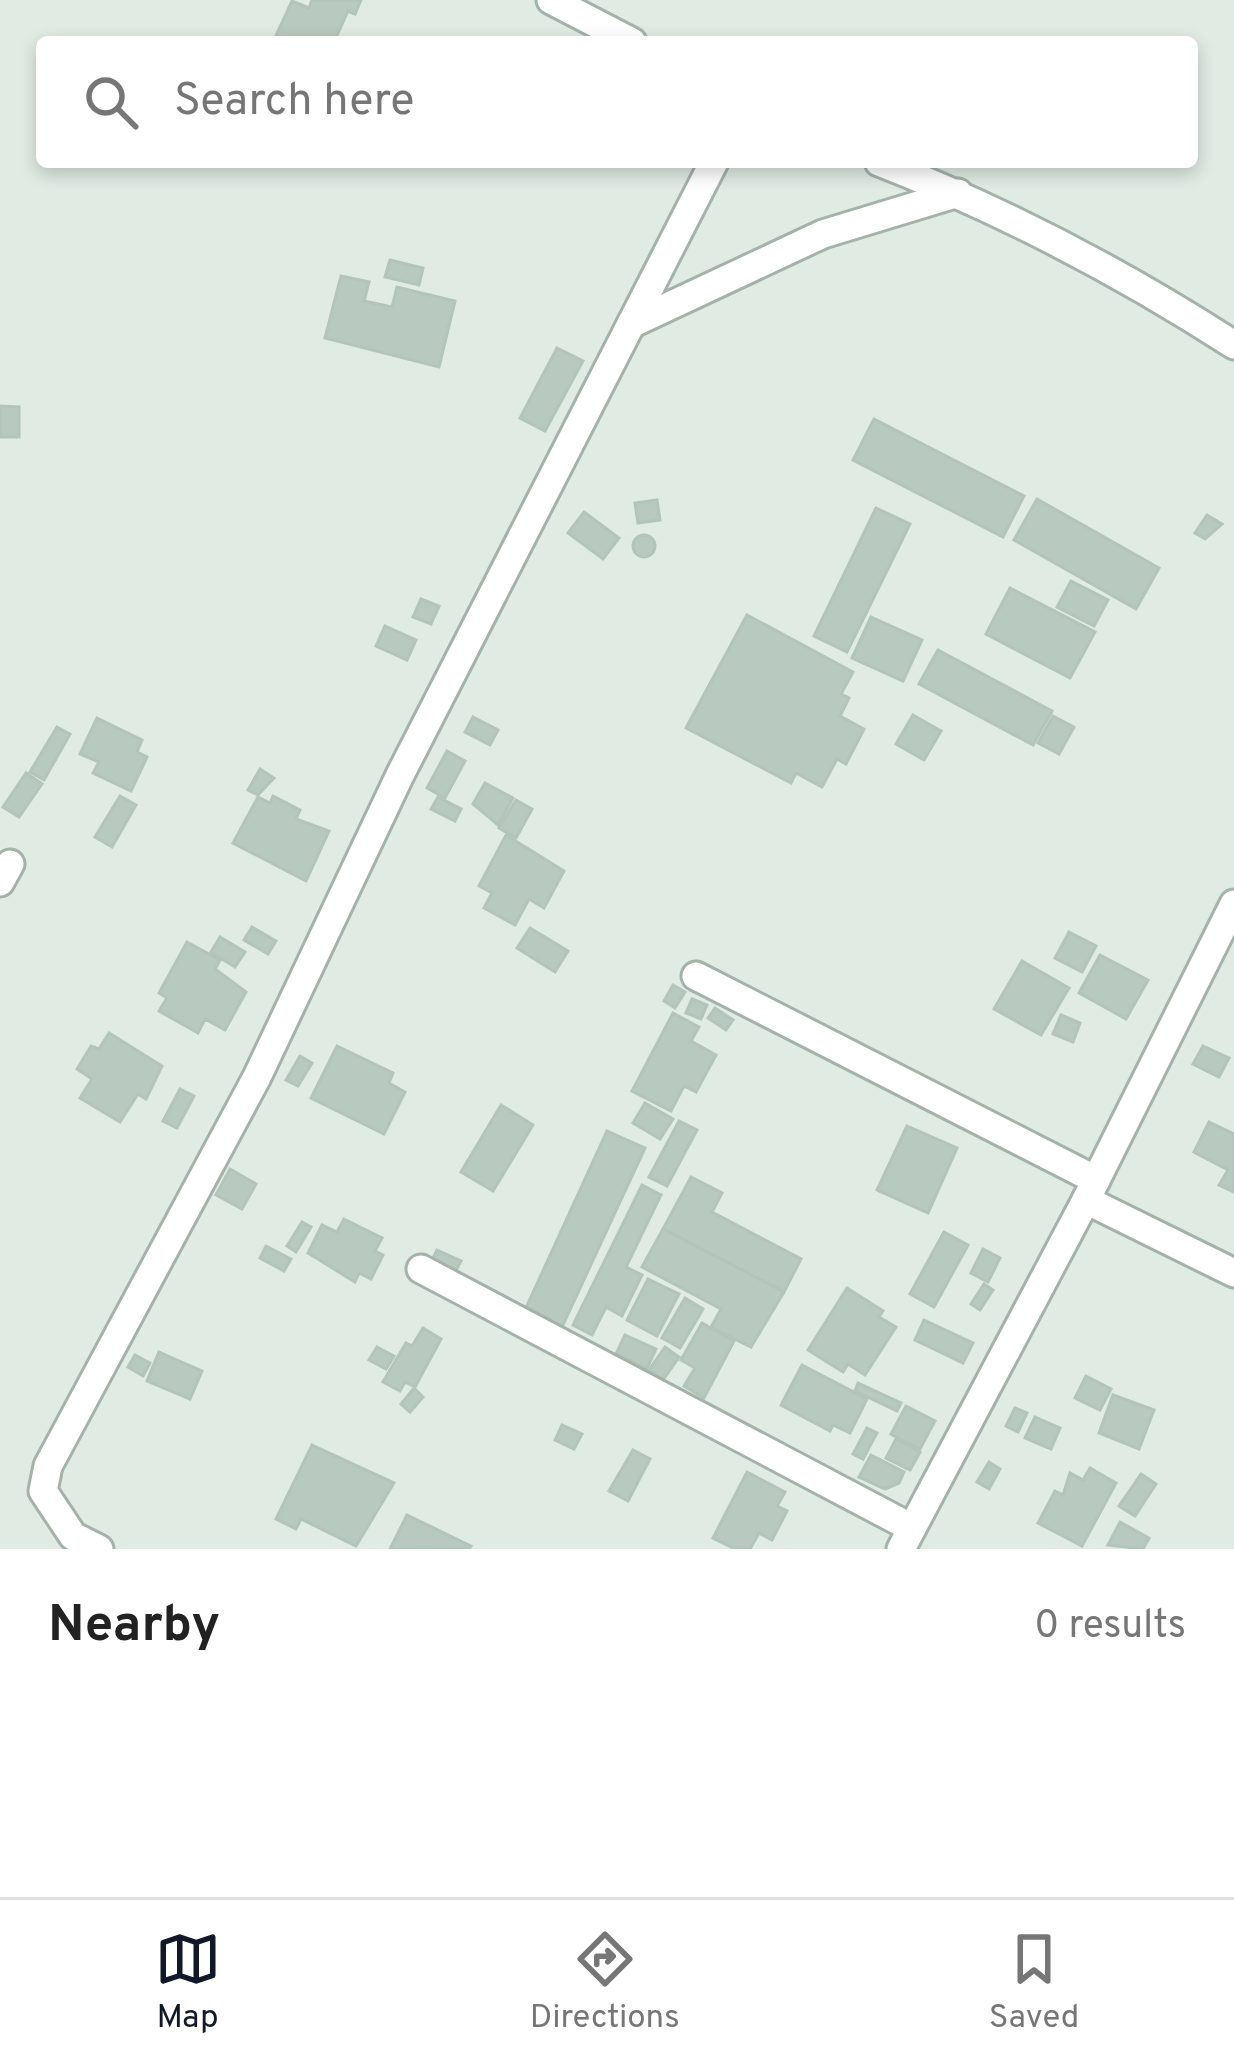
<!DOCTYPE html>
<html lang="en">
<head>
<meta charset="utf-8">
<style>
  :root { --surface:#fff; --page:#f6f6f6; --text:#222; --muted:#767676; --line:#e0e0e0; --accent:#111827 }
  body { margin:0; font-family:Overpass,sans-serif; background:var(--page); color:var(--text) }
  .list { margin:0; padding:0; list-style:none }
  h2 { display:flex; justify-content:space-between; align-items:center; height:156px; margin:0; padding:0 48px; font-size:51px }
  h2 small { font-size:39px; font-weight:400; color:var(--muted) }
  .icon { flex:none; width:66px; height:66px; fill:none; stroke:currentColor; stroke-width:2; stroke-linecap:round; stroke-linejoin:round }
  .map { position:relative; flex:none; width:1234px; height:1549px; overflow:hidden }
  .search { position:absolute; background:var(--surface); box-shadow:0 6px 18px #0003; left:36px; right:36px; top:36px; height:132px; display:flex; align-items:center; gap:30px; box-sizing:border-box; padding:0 42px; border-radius:12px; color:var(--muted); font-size:45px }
  .sheet { height:348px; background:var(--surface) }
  nav { display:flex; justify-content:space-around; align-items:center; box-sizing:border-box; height:168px; border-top:3px solid var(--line); background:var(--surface); font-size:33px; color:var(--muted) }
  nav a { display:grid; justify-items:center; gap:6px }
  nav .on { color:var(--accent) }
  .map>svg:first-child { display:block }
</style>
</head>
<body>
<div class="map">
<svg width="1234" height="1549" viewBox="0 0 1234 1549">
  <rect width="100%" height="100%" fill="#e0ebe4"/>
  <g fill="#b8c9bf" stroke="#b3c4ba" stroke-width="3">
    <polygon points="312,0 361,0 355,14 348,11 334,42 273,42 292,1 309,8"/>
    <polygon points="390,260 423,268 419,285 385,277"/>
    <polygon points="341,276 369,282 364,301 392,307 397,287 455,301 439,367 325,338"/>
    <polygon points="557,348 583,361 545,431 520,418"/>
    <polygon points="0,406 19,407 19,437 0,437"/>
    <polygon points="874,419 1024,496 1003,537 853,460"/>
    <polygon points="1037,499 1159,568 1136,609 1014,540"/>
    <polygon points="657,500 660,520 638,523 635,503"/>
    <polygon points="876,508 910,524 847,652 814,636"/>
    <polygon points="584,512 619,538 603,559 568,533"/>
    <polygon points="1207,515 1222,524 1205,539 1195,533"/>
    <circle cx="644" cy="546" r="11"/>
    <polygon points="1071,581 1108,600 1094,626 1057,607"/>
    <polygon points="1010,588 1095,632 1070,678 986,634"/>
    <polygon points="421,599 439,606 431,624 413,617"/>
    <polygon points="747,615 853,672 841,694 849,698 840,716 864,729 846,764 837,759 822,787 796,773 791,783 686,728"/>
    <polygon points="871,617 922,640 903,681 852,658"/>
    <polygon points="385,626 416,640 407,660 376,646"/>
    <polygon points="938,650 1052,711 1033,745 919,684"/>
    <polygon points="913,715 941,731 924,760 896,744"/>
    <polygon points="1053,716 1074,727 1059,754 1038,743"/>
    <polygon points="473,717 498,730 490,745 465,732"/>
    <polygon points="97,718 142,740 137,752 147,757 131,791 93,773 99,762 80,754"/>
    <polygon points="57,727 70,734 44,780 30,772"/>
    <polygon points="447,751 465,761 445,798 427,788"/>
    <polygon points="260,769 274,778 258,795 248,790"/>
    <polygon points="26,773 42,784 19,817 3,807"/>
    <polygon points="485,783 513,798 498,825 473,804"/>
    <polygon points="120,796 136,805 112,847 95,837"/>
    <polygon points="273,796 300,810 296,819 329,831 306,881 233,843 258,797 270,803"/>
    <polygon points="438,797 461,809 455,821 431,809"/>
    <polygon points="516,800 532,809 516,838 499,828"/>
    <polygon points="506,835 564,871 544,908 529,899 515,925 484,908 492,893 479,886"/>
    <polygon points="252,927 276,941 268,954 244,940"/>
    <polygon points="530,928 568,951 555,972 517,948"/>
    <polygon points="1069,932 1096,946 1082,972 1055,958"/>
    <polygon points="220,937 245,952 235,967 211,952"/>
    <polygon points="187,942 220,960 215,969 246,992 225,1030 205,1019 198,1033 159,1011 167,998 159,993"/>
    <polygon points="1100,955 1148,980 1126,1019 1079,993"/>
    <polygon points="1022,961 1069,988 1041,1035 994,1009"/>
    <polygon points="673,985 685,992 675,1008 664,1001"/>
    <polygon points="692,999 707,1005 701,1019 686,1013"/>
    <polygon points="715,1008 733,1020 726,1030 708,1018"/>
    <polygon points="673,1013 699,1027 691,1041 716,1055 696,1092 684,1086 671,1111 632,1091"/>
    <polygon points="1061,1015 1080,1023 1073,1042 1053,1034"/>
    <polygon points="109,1033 162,1066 146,1099 138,1094 120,1122 80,1098 92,1079 77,1069 91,1046 99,1049"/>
    <polygon points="337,1046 393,1073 389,1083 405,1092 384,1134 311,1098"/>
    <polygon points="1203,1046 1229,1058 1219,1077 1193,1064"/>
    <polygon points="300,1056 312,1063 298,1086 286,1080"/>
    <polygon points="180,1089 194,1096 177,1128 163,1121"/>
    <polygon points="645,1103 673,1119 660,1139 633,1123"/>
    <polygon points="501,1105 533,1125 493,1191 461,1172"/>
    <polygon points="679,1121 697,1130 667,1186 649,1177"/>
    <polygon points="1209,1122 1234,1134 1234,1192 1219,1185 1228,1170 1194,1152"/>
    <polygon points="907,1126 957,1148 928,1213 877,1190"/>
    <polygon points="607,1131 645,1148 562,1327 525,1310"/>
    <polygon points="230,1169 256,1184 242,1209 216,1195"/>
    <polygon points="691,1177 722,1193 712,1212 801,1259 784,1292 663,1229"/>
    <polygon points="642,1185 661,1195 626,1267 642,1275 622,1316 606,1307 592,1335 573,1325"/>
    <polygon points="344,1219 382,1238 375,1251 383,1255 371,1279 359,1273 355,1282 308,1253 322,1225 337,1232"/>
    <polygon points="302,1222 311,1227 296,1252 287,1246"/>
    <polygon points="663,1229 784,1292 751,1347 711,1327 721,1309 642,1267"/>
    <polygon points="944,1232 968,1245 934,1307 910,1294"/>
    <polygon points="266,1246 291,1259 284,1271 260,1258"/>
    <polygon points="983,1249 1000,1258 988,1282 971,1273"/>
    <polygon points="437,1250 461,1261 455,1272 432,1260"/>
    <polygon points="648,1279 679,1294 657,1336 627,1320"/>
    <polygon points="984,1284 993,1290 980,1310 971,1304"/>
    <polygon points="847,1288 883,1311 879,1317 896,1327 865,1375 848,1364 843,1372 808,1350"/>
    <polygon points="685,1298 703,1309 680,1348 662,1338"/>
    <polygon points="924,1320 973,1343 963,1363 915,1340"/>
    <polygon points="702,1323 734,1341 704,1398 684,1386 695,1368 681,1360"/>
    <polygon points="423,1328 441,1339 415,1387 405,1382 400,1391 383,1382 406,1343 412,1346"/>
    <polygon points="625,1335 656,1349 647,1368 616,1354"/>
    <polygon points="377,1347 394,1356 386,1369 369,1360"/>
    <polygon points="665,1347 679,1357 663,1380 649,1370"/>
    <polygon points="159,1352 202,1371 190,1399 147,1381"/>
    <polygon points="135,1355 150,1363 143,1376 128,1367"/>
    <polygon points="802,1365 867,1399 850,1433 833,1425 830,1431 781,1405"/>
    <polygon points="1086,1376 1111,1389 1100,1410 1075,1398"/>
    <polygon points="858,1383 901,1403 897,1411 855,1391"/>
    <polygon points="414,1388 423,1397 410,1412 401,1404"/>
    <polygon points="1113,1395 1154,1410 1139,1449 1099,1433"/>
    <polygon points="906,1406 935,1421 920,1449 891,1434"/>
    <polygon points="1015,1408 1027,1413 1018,1432 1006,1426"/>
    <polygon points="1035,1417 1060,1428 1051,1449 1025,1438"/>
    <polygon points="562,1425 582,1434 574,1449 555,1440"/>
    <polygon points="867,1428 877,1433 863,1459 853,1454"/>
    <polygon points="896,1439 920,1452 910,1470 886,1458"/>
    <polygon points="312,1445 394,1483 356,1546 301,1519 296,1529 276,1519"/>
    <polygon points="633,1450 650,1459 628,1501 609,1491"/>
    <polygon points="871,1455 904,1472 899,1483 885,1489 859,1477"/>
    <polygon points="989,1462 1000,1469 989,1489 977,1482"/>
    <polygon points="1090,1468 1116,1483 1082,1546 1038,1523 1055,1491 1063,1495 1070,1473 1083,1480"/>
    <polygon points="747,1472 785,1492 777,1506 787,1511 772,1540 759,1533 750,1549 735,1549 713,1538"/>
    <polygon points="1141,1474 1156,1484 1135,1516 1119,1506"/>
    <polygon points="407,1515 471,1546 469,1549 390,1549"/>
    <polygon points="1120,1522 1149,1538 1143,1549 1108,1545"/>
  </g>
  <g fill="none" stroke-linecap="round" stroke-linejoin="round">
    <defs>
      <g id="minor">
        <polyline points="551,0 632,42"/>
        <path d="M879,162C1004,211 1121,272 1234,345"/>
        <polyline points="631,324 823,234 958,193"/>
        <polyline points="0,882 10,864"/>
        <polyline points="696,976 1096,1180"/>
        <polyline points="1086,1200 1234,1273"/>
        <polyline points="421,1269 912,1528"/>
        <polyline points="99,1549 73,1536 43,1491 48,1466 257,1077 400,775 714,162"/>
        <polyline points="901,1549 1086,1200 1234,904"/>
      </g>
    </defs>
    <use href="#minor" stroke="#a3b3aa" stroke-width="33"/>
    <use href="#minor" stroke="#fff" stroke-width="27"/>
  </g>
</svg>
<div class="search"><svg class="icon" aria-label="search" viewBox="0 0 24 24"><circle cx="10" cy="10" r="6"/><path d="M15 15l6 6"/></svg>Search here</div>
</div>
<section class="sheet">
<h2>Nearby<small>0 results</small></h2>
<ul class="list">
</ul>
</section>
<nav>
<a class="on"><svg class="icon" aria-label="map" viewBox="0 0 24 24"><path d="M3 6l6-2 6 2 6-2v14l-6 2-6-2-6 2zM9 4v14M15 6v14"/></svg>Map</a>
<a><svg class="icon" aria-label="directions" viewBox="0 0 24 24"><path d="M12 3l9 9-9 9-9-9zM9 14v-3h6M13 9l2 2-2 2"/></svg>Directions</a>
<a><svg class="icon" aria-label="saved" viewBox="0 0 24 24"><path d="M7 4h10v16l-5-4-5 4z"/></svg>Saved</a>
</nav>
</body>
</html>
